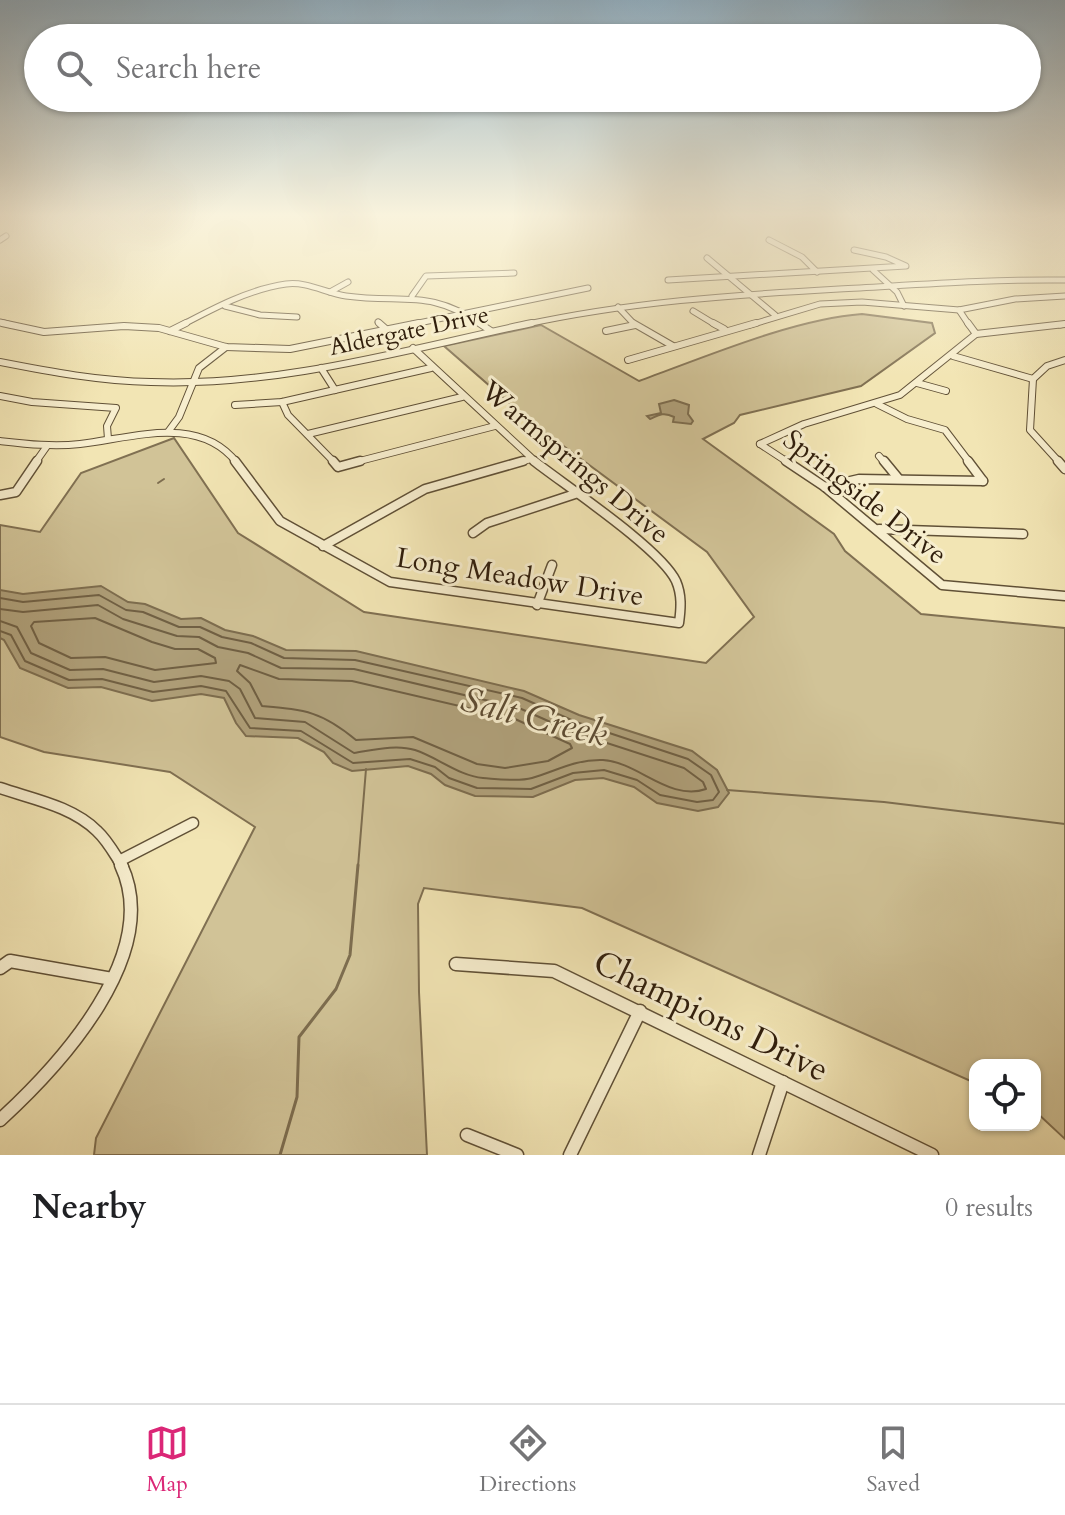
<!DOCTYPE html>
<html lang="en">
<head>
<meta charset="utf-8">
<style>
  :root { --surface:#fff; --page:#f6f6f6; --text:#202124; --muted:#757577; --line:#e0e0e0; --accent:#db2777 }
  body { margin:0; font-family:Cardo,serif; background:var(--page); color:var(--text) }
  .controls { position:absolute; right:24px; bottom:24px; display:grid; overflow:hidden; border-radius:16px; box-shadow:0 2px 6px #0004 }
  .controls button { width:72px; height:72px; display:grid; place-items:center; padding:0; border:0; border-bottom:2px solid var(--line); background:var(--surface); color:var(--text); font:40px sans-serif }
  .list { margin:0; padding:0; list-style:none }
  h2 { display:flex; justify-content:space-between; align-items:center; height:104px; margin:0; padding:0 32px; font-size:34px }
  h2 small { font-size:26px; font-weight:400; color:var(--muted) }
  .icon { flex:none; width:44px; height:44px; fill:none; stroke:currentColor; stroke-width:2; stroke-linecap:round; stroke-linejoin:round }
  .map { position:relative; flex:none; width:1065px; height:1155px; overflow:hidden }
  .search { position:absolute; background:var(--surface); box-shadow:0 2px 6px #0004; left:24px; right:24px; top:24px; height:88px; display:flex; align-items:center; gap:20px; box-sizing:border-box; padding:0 28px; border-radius:44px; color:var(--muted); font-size:30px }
  .sheet { height:248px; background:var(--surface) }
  nav { display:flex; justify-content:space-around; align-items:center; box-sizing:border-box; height:112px; border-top:2px solid var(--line); background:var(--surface); font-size:22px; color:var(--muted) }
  nav a { display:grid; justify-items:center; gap:4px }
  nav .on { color:var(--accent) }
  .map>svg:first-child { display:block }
</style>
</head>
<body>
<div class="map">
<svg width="1065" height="1155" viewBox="0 0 1065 1155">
  <rect width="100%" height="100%" fill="#f2e5b4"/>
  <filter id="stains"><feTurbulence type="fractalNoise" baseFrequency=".0025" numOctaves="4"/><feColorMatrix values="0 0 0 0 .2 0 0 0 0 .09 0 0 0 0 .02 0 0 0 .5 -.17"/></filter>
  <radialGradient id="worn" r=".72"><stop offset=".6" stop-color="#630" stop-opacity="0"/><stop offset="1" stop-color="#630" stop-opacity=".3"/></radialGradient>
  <path fill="#d1c397" stroke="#807052" stroke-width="2" d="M862,314L932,323L935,333L861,386L740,415L734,423L703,439L834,534L845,551L921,614L1065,628V1139L1035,1111V1065H975V1083L582,908L424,888L418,904L419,992L427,1155H94L96,1138L255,827L170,772L44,752L0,737V525L40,532L81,473L174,438L238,533L364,612L706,663L754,617L707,552L531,422L444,346L541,325L639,381C705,357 794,319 862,314Z"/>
  <g fill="#b0a17b" stroke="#7d6d4f" stroke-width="2">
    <path d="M674,400L689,405L688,414L693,421L691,424L673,422L674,417C661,410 655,418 650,419L647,416L661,413L659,404Z"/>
    <polygon points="101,586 128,602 145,604 181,619 201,618 225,630 253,636 286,650 356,651 524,691 579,715 692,751 717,770 729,793 718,807 698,811 657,803 634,787 603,778 575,780 533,797 475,796 445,785 431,774 408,766 352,771 333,763 324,752 298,738 246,736 236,723 224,698 201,694 152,701 101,687 68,688 20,668 4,640 0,638 0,590 23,594"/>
  </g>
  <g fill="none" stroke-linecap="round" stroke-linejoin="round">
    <g stroke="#706044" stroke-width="2">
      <polyline points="0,598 23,602 99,595 126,610 143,612 179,627 200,627 222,637 251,643 284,658 355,660 522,698 576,722 688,759 711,775 719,792 713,800 697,802 660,795 637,780 604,770 573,773 531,789 477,788 449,778 435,767 410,759 353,763 301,731 250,728 226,691 201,686 153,692 102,679 69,680 25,661 11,635 0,631"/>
      <path d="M0,609L23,612L98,605L123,619L177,636L199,637L218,647L248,653L281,668L354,669L519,708L573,732L684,768L703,782L706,789C670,802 638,762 603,760C576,759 556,771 532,778C518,782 497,779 483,778C459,776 437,757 415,750C396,744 373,750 354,753L305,722L255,718L240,689L229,681L201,676L154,682L103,669L70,670L31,653L17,627L0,621"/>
      <polygon points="95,618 152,642 175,649 198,649 215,658 216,663 155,670 105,657 71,658 39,643 31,626 34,622"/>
      <path d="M240,665L279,679L352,681L515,719L570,744L572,748L548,761L505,768L477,764L413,737L356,740C321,711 305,710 262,706L250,683L237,671Z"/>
    </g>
    <g stroke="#7d6d4f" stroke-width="2">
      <polyline points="158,483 164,479"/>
      <polyline points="727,790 884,802 1065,824"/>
      <polyline points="358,867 366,769"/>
    </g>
    <polyline stroke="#7d6d4f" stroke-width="3" points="280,1155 297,1097 299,1037 336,989 350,955 358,865"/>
    <defs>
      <g id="minor-far4">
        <polyline points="0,240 6,236"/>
        <polyline points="769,240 802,257 817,272"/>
        <polyline points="707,258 775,315"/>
        <polyline points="873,270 897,292 904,306"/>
        <polyline points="668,280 906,266 886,257 854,250"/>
        <polyline points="330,292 348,282"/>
        <polyline points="412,296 426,276 514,273"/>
        <polyline points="225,306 260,315 297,317"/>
        <polyline points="618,307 635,325"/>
        <polyline points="959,310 969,325"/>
        <polyline points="693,311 716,325"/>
        <polyline points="0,322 11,325"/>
        <polyline points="378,322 381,325"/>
        <path d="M182,325C214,308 250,289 286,284C306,281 326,293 346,296C402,304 430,288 482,325"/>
        <polyline points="409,325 588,288"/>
        <path d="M523,325C628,302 732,295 839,289C914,285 989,279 1065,280"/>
        <polyline points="750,325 820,304 862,302 959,310 1015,299 1065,296"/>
        <polyline points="1060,325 1065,324"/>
      </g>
      <g id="minor-far3">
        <polyline points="2,323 44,332 124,326 159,328 226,347 290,349 419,323"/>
        <polyline points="379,323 387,330"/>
        <polyline points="479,323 491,331"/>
        <polyline points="633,323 673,346"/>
        <polyline points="713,323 724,329"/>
        <polyline points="170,331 186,323"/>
        <polyline points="606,331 635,325"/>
        <polyline points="976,334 1065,324"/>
        <polyline points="413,348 537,463"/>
        <polyline points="953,356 1033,379"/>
        <polyline points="628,360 756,323"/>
        <path d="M0,362C51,372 100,381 151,382C279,387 408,349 532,323"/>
        <polyline points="321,368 335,390"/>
        <polyline points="917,383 946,391"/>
        <polyline points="0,396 32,402 116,408 107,426 108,439"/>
        <polyline points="282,402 288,415 335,463"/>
        <polyline points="877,404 907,419 945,430 970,463"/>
        <polyline points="235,405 282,402 431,368"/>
        <polyline points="168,432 179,417 199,368 226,347"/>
        <polyline points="308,434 462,397"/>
        <path d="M0,441C27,444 53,447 80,444C133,438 199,414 237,463"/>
        <polyline points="760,444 789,463"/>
        <polyline points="760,444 804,424 900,395 976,334 968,323"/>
        <polyline points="879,456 885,463"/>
        <polyline points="35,463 47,446"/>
        <polyline points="352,463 495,426"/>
        <polyline points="516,463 531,459"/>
        <polyline points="1060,463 1030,430 1033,379 1047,366 1065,360"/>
      </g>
      <g id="minor-far2">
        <path d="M235,461L280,521L390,582L679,623C681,608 682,595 676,581C661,549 566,486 534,461"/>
        <polyline points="333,461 338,467 360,461"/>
        <polyline points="786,461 825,487 942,585 1065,596"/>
        <polyline points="884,461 898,478"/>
        <polyline points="968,461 983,481"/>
        <polyline points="1058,461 1065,469"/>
        <polyline points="825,487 859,479 983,481"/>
        <polyline points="0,495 16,492 37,461"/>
        <polyline points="879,529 1023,534"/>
        <polyline points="473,533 487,523 575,494"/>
        <polyline points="323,546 425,489 523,461"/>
        <polyline points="537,605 552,565"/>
      </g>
      <g id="minor-far1">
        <path d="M0,788C32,799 72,806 97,831C108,841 115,855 123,867"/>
        <polyline points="119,861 193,823"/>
      </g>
      <g id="minor">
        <polyline points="456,964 554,971 932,1155"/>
        <polyline points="0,968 10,961 112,979"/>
        <path d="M0,1120C60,1065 163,954 121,865"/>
        <polyline points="467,1135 517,1155"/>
        <polyline points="570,1155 640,1011"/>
        <polyline points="759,1155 783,1082"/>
      </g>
    </defs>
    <use href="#minor-far4" stroke="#605036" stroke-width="7"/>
    <use href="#minor-far3" stroke="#605036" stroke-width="8"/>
    <use href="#minor-far2" stroke="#605036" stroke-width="11"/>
    <use href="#minor-far1" stroke="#605036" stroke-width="13"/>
    <use href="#minor" stroke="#605036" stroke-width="15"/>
    <use href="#minor-far4" stroke="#f7eece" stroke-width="5"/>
    <use href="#minor-far3" stroke="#f7eece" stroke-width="6"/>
    <use href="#minor-far2" stroke="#f7eece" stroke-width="8"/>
    <use href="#minor-far1" stroke="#f7eece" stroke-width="10"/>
    <use href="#minor" stroke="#f7eece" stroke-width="12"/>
  </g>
  <linearGradient id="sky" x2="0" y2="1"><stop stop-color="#91acbc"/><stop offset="0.57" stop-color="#f9f3dd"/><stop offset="1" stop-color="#f9f3dd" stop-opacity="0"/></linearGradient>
  <rect width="1065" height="377" fill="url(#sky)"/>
  <g text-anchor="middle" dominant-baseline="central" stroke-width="6" stroke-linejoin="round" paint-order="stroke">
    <g font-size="24" fill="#301e0c" stroke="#f7eece">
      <text transform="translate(409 331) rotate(-12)">Aldergate Drive</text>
    </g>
    <g font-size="28" fill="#301e0c" stroke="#f7eece">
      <text transform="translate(575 462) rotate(40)">Warmsprings Drive</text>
      <text transform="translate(865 497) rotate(38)">Springside Drive</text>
      <text transform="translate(520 577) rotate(9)">Long Meadow Drive</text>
    </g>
    <g font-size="34" fill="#301e0c" stroke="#f7eece">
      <text transform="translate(711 1016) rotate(26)">Champions Drive</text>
    </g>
    <g font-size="36" font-style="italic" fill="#5d4c33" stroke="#f7eece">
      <text transform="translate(534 717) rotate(14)">Salt Creek</text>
    </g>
  </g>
  <rect width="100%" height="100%" filter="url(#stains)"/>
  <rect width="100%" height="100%" fill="url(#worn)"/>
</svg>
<div class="controls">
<button><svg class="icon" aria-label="locate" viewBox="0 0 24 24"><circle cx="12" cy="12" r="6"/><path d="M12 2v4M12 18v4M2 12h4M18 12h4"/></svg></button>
</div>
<div class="search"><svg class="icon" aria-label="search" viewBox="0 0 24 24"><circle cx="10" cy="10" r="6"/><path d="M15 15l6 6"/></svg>Search here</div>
</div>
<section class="sheet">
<h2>Nearby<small>0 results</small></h2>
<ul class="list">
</ul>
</section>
<nav>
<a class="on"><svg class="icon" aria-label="map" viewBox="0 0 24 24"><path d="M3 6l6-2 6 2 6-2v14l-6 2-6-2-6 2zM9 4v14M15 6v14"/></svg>Map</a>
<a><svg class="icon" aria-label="directions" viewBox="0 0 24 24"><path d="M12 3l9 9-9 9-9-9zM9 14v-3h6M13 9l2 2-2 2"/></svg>Directions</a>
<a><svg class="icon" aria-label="saved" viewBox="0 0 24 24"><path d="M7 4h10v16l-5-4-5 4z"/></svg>Saved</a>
</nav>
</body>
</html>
